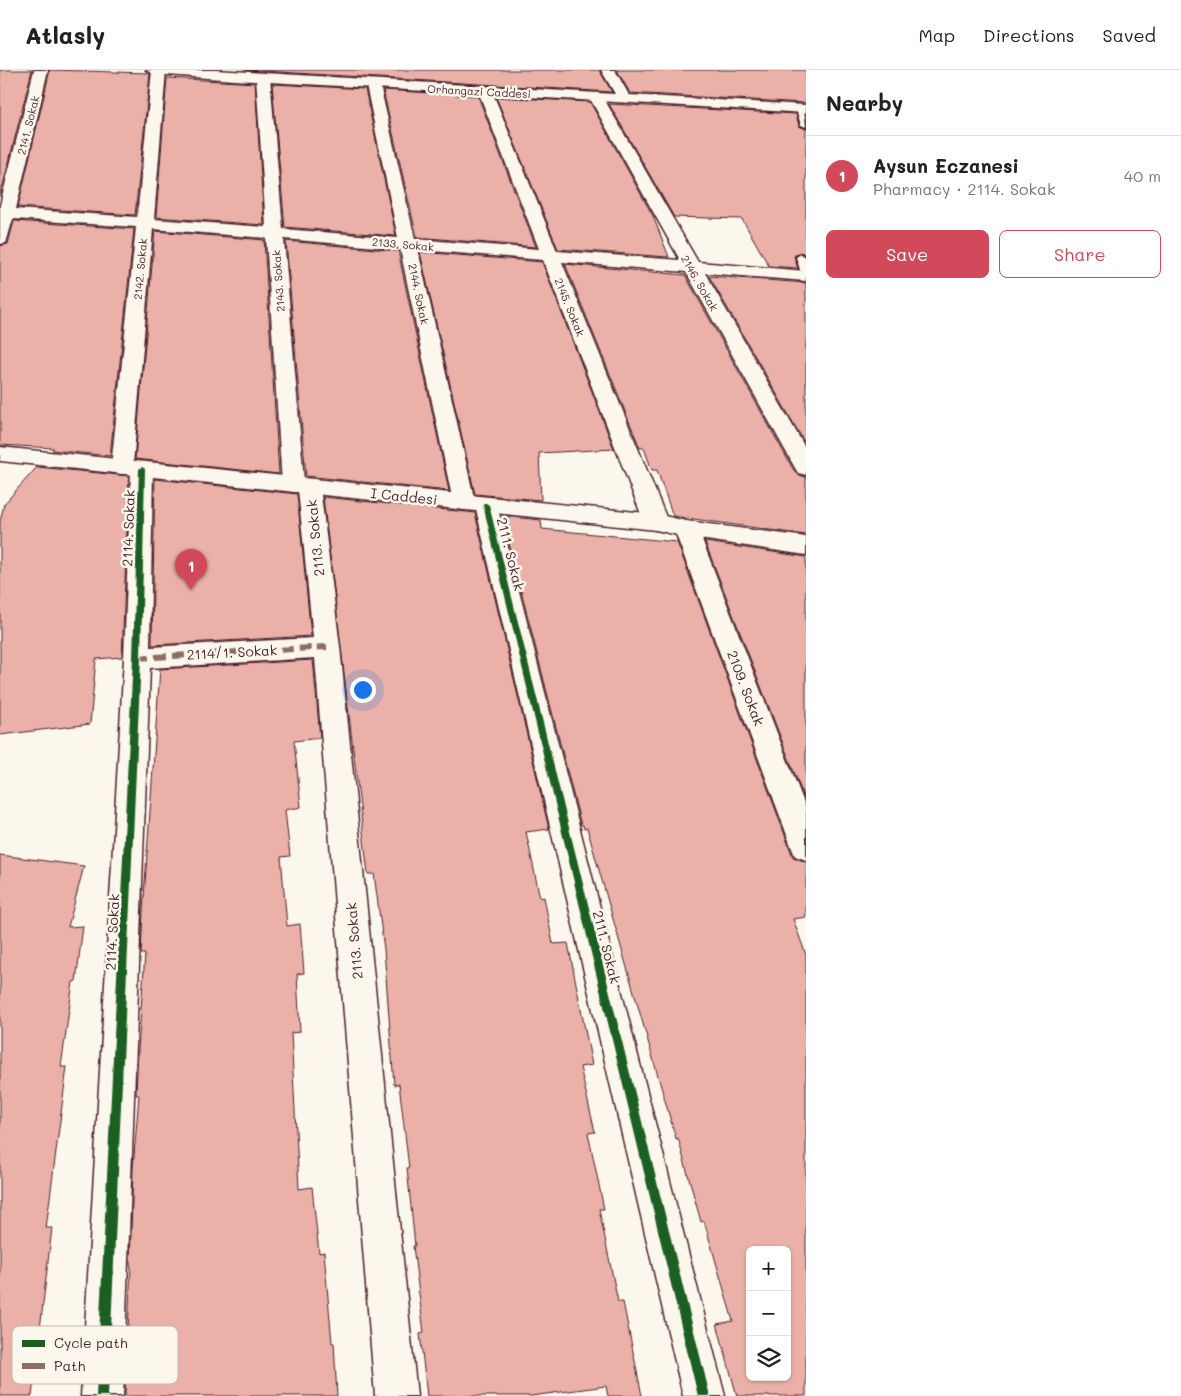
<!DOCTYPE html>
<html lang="en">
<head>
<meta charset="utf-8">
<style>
  :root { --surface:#fff; --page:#f6f6f6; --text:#202124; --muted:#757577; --line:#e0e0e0; --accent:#d1495b }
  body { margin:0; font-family:Mali,sans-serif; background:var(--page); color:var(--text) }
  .controls { position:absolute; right:15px; bottom:15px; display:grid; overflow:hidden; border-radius:8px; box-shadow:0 1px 4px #0004 }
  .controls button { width:45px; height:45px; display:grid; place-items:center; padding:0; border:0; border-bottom:1px solid var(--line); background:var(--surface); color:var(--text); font:25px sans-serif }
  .you { position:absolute; left:362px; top:619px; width:18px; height:18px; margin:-12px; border:4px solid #fff; border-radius:50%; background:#1a73e8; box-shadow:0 0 0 8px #1a73e833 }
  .badge { display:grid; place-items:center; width:32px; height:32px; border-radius:50%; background:var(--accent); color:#fff; font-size:16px; font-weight:700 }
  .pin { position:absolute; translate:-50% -41px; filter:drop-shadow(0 1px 2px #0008) }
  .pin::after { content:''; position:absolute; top:26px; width:18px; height:15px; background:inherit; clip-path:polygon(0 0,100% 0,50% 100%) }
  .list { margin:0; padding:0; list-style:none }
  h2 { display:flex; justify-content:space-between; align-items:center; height:65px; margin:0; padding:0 20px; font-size:21px }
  h2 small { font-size:16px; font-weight:400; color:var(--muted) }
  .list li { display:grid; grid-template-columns:32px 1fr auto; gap:15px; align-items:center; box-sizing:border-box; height:80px; padding:0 20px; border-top:1px solid var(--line) }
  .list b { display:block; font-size:19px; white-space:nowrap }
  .list p { margin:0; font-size:16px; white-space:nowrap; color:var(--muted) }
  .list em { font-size:16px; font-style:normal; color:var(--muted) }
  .actions { display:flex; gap:10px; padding:15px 20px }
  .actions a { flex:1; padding:11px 0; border:1px solid var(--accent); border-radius:8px; text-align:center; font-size:18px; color:var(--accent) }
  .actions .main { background:var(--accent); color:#fff }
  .icon { flex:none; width:28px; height:28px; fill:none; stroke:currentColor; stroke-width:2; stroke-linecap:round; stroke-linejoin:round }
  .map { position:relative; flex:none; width:806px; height:1326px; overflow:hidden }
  header { display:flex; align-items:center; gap:30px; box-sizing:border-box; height:70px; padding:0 25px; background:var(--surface); border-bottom:1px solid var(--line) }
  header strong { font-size:24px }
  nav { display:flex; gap:28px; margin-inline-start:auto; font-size:18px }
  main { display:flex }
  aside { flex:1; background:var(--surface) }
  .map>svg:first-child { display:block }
</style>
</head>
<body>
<header>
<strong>Atlasly</strong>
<nav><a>Map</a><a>Directions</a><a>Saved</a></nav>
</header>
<main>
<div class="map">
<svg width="806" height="1326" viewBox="0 0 806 1326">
  <rect width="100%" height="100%" fill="#fbf7ec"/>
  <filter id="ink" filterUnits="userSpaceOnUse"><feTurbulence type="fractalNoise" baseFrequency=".02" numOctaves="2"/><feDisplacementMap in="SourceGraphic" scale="10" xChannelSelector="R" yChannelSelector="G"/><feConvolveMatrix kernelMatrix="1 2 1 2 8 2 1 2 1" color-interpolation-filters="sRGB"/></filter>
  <g filter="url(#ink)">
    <g fill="#ebb1a8" stroke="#4a1f2b" fill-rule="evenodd">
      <polygon points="0,0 32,0 0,127"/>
      <polygon points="50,0 147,3 150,4 135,145 18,137"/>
      <polygon points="246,0 599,0 612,22"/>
      <polygon points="617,0 806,0 806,33 630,23"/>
      <polygon points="167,8 255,13 264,155 156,147"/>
      <polygon points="272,14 365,19 396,166 285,157"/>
      <polygon points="383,20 478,26 536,177 417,167"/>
      <polygon points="496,27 590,32 653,146 669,187 558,179"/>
      <polygon points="609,34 796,44 799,56 806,59 806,185 800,182 794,186 798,198 769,196 742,149 674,147"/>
      <polygon points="14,151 134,159 110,386 52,380 54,378 0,375 0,176 8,174"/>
      <polygon points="155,161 264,170 279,404 135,389"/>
      <polygon points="286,171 398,181 449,421 306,406"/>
      <polygon points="420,182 542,192 614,379 539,383 541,430 475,424"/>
      <polygon points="565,194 685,205 793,399 798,405 806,407 806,465 673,446 657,400 652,400 644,378 640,378"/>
      <polygon points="709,206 806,213 806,375"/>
      <polygon points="37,397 129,406 122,587 96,589 90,654 0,665 0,452 4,434"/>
      <polygon points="155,409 297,424 311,566 152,575"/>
      <polygon points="323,427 475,443 549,759 526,762 540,828 544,827 553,874 568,873 592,995 580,997 595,1062 588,1063 604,1139 599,1139 618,1232 623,1232 642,1326 608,1326 606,1316 531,1326 427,1326 420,1264 424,1263 413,1176 415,1176 407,1098 409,1098 399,1014 394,1015 384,879 374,804 368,804"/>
      <path d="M502,446L541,450L542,459L677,472L793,787L806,792V847L793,849L806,885V1326H737L717,1254L733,1251L704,1151L701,1152L678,1068L676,1069L587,758L584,759L583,755H581ZM750,1180H787V1307H750Z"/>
      <polygon points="705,472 806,487 806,733"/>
      <polygon points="313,590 320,668 294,671 301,737 285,740 290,786 281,787 287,856 300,854 304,903 297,904 300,962 291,963 299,1119 312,1117 319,1183 324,1182 332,1273 334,1273 337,1326 125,1326 131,1196 130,1196 133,1099 139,1025 136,1025 138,980 145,884 141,884 143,841 160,599"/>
      <polygon points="0,785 84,796 68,857 83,856 76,911 73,912 61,997 67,997 46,1158 52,1158 32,1326 0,1326"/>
    </g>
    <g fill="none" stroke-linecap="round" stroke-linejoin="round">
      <defs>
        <g id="lane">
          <polygon points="797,37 804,39 806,57 801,55 796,39"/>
          <polygon points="801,184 806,187 806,206 801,203 796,187"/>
        </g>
        <g id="street">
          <path d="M34,0H48L16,139L137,147L152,0H166L154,149L266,157L256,7L258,4H268L270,7L283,159L398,168L366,15L368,12H378L380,15L415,169L539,179L478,21L480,18H490L492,21L557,181L680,190L589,27L591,24H601L603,27L698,192L806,201V211L705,203L806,379V405L798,403L795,398L686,202L562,192L668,452L664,458L656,460L648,458L644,452L543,190L418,180L475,432L472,438L464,440L456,438L453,432L400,179L284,169L304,411L309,409L317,412L320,417L340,577L417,1326H375L315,588L150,598L123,1326H81L124,588L131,400L122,404L114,402L111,397L136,157L13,149L6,173L0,174V135ZM153,159L266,168L282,414L285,419L293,422L298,420L313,568L150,577L153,399L150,394L142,392L133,395Z"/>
          <polygon points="486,427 494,429 497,435 725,1326 683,1326 475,435 478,429"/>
          <polygon points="686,451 694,453 698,459 806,738 806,790 795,786 791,776 674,459 678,453"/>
        </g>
        <g id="secondary">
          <polygon points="146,0 215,0 615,24 601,0 615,0 629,25 806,35 806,43 234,10 153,4"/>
          <polygon points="0,377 656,444 686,451 806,467 806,485 686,467 656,460 0,391"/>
        </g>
      </defs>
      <use href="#lane" stroke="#4a1f2b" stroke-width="4"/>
      <use href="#street" stroke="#4a1f2b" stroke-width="3"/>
      <use href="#secondary" stroke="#4a1f2b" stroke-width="3"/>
      <use href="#lane" fill="#fbf7ec" fill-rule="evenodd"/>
      <use href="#street" fill="#fbf7ec" fill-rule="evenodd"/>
      <use href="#secondary" fill="#fbf7ec" fill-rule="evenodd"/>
      <polyline stroke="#8d6e63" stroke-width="6" stroke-dasharray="12 6" stroke-linecap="butt" points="137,588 327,577"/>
      <defs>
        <g id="cycleway">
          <polygon points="142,397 145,399 141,588 108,1326 96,1326 133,588 139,399"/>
          <polygon points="484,433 486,433 489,435 710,1326 698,1326 483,435"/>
        </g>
      </defs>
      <use href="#cycleway" stroke="#fbf7ec" stroke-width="3"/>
      <use href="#cycleway" fill="#1b5e20" fill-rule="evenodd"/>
    </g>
  </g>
  <g text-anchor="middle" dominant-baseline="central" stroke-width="5" stroke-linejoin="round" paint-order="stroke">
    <g font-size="11" fill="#4a1f2b" stroke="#fbf7ec">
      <text transform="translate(479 21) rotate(3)">Orhangazi Caddesi</text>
      <text transform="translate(28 55) rotate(-76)">2141. Sokak</text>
      <text transform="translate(403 174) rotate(5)">2133. Sokak</text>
      <text transform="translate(140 199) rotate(-85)">2142. Sokak</text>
      <text transform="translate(278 211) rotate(-94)">2143. Sokak</text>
      <text transform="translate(700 213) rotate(60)">2146. Sokak</text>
      <text transform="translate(419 224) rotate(78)">2144. Sokak</text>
      <text transform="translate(570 237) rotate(68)">2145. Sokak</text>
    </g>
    <g font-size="14" fill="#4a1f2b" stroke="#fbf7ec">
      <text transform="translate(404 426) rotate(6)">I Caddesi</text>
      <text transform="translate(128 458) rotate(-88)">2114. Sokak</text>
      <text transform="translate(315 468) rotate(-96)">2113. Sokak</text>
      <text transform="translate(511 484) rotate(76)">2111. Sokak</text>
      <text transform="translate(232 582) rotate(-3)">2114/1. Sokak</text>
      <text transform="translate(746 618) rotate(69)">2109. Sokak</text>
      <text transform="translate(112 862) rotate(-87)">2114. Sokak</text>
      <text transform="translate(354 871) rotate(-95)">2113. Sokak</text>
      <text transform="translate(607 877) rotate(76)">2111. Sokak</text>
    </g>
  </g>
  <rect x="12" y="1256" width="166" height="58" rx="8" fill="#fbf7ec" stroke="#c6b6b2" stroke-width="1"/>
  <rect x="22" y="1270" width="23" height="7" fill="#1b5e20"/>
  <rect x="22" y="1293" width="23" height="6" fill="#8d6e63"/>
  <g font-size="14" fill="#4a1f2b">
    <text x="54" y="1278">Cycle path</text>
    <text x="54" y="1301">Path</text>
  </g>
</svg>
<div class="controls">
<button>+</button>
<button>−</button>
<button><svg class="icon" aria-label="layers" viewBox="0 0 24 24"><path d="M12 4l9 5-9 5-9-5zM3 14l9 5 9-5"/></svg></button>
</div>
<div class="you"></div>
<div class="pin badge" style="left:191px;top:520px">1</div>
</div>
<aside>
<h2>Nearby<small></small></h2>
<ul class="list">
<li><span class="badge">1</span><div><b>Aysun Eczanesi</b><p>Pharmacy · 2114. Sokak</p></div><em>40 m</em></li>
</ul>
<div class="actions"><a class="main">Save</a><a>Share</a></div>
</aside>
</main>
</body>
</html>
